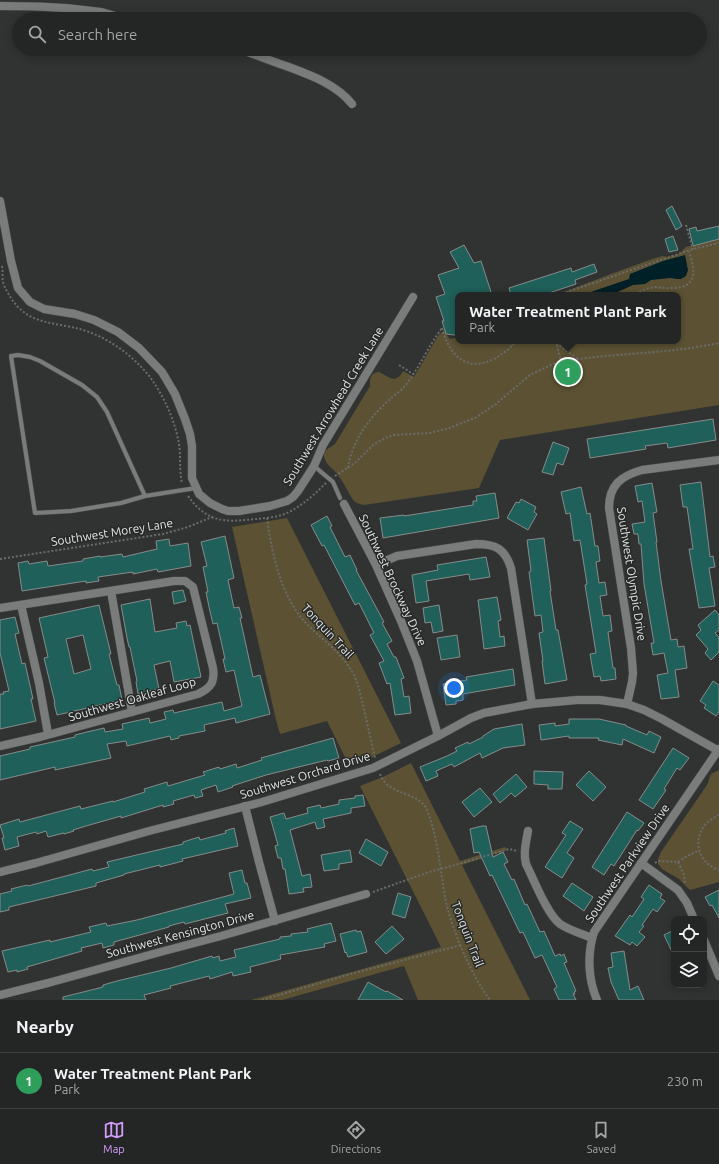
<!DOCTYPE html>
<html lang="en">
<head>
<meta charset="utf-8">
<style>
  :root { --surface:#242625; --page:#303232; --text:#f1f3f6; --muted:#a3a5a7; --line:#414342; --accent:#d39cfd }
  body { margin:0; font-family:Ubuntu,sans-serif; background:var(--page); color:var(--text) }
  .controls { position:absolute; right:12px; bottom:12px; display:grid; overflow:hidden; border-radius:8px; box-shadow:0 2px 10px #0003 }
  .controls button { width:36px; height:36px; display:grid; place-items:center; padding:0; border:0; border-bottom:1px solid var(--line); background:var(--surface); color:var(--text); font:20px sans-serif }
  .you { position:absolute; left:454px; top:688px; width:14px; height:14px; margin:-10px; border:3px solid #fff; border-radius:50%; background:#1a73e8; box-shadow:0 0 0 6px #1a73e833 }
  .badge { display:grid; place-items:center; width:26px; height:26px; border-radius:50%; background:var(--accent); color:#fff; font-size:13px; font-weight:700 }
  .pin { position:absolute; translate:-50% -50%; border:2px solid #fff; box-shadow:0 1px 4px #0006 }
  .popup { position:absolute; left:455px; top:292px; width:226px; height:52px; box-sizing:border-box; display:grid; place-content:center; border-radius:8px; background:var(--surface); filter:drop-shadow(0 1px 3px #0005); font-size:13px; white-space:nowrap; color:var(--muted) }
  .popup b { font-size:15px; color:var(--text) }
  .popup::after { content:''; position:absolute; left:50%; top:100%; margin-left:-8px; border:8px solid transparent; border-top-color:var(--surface) }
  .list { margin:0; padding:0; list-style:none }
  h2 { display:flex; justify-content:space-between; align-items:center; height:52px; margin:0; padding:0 16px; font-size:17px }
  h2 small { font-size:13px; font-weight:400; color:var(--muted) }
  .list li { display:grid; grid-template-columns:26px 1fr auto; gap:12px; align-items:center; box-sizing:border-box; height:56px; padding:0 16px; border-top:1px solid var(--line) }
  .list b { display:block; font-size:15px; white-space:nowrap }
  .list p { margin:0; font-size:13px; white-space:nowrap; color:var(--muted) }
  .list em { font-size:13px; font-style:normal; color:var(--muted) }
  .icon { flex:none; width:22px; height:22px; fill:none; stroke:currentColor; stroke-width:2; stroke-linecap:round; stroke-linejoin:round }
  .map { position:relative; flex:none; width:719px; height:1000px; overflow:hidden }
  .search { position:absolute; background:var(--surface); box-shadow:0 2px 10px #0003; left:12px; right:12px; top:12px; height:44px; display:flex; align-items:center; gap:10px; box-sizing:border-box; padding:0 14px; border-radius:22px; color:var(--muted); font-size:15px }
  .sheet { height:108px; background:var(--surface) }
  nav { display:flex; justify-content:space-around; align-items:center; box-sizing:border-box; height:56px; border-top:1px solid var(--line); background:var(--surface); font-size:11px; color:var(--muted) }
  nav a { display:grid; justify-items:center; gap:2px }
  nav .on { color:var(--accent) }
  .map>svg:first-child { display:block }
</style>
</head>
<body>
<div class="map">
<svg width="719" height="1000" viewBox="0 0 719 1000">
  <rect width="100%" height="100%" fill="#303331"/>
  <g fill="#5c5233">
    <path d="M719,239V405L500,440L479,488L364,505C359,504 356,503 353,500C348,492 344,483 338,475C334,469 324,464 324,455C324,450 331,447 335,444L370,386C370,378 370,373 379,372L390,378L395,379L400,376L403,371L414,377L438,336L445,329L446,334L450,339L458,337V341H678V295H556L598,279L611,274L633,266L652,259L663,256L668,257L679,254L686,247Z"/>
    <polygon points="287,518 401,743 372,757 349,765 327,721 280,734 276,720 232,527"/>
    <polygon points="411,763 460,861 505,847 507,850 462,865 530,1000 418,1000 404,966 282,1000 251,1000 441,947 360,786 385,776"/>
    <polygon points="719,770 719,882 690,890 679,879 662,869 658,864 658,859 661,852 707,785 711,774"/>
  </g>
  <polygon fill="#002027" points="685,255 688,270 686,276 681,279 677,279 670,278 651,280 645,284 633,285 611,295 582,295 629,279 630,274 663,261"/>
  <g fill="#1f615a" stroke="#868b8a" fill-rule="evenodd">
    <polygon points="672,206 682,226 676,230 666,210"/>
    <polygon points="719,226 719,239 693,246 689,229 696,227 697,231"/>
    <polygon points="673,236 678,250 669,252 665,239"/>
    <polygon points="464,245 474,263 481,261 492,295 458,295 458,334 454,335 446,334 442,321 444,321 436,297 445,294 438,275 459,268 450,252"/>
    <polygon points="594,264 597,272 575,280 576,284 543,295 511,295 509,288 571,268 572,272"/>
    <polygon points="713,419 716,440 668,448 667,443 645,446 646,449 590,458 587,439"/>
    <polygon points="553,442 569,448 563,465 557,463 553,475 542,472"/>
    <polygon points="701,482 710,557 713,556 715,567 709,568 715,606 699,608 689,549 693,549 687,507 683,507 680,485"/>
    <polygon points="652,483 657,512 653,513 657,542 656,542 661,581 671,640 677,639 678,647 684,646 687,668 675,670 679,697 661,699 657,675 668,673 664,653 653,655 651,643 654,643 644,584 641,544 639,544 638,534 634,534 632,524 645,522 642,501 638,502 635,486"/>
    <polygon points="581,487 587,514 590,513 595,546 598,546 600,561 596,562 599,583 605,582 607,595 600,596 603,616 610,615 612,631 608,632 613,668 615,668 616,679 601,681 600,676 594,677 590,654 596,653 585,585 587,584 580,540 574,541 570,513 566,514 561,492"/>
    <polygon points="495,493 499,518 383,538 380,518 404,515 404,516 473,505 473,501 477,501 476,496"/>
    <polygon points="521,499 536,507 534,512 537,514 528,530 507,518 516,502 519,503"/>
    <polygon points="327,516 332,526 330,527 345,557 350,555 357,570 356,570 384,622 382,623 392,641 387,644 394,657 396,657 404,678 401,679 404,697 409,696 411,713 395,715 390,683 387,684 379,663 384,661 370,635 374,633 359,603 355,605 324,545 322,546 311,525"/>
    <polygon points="225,536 234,578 228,580 234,608 239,607 242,618 240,618 253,677 260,675 270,714 236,723 235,718 204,725 205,731 179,736 179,738 171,740 170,736 127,746 126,741 107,744 111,758 55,770 55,767 0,780 0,756 30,749 30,747 75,737 75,735 87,732 104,728 105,732 123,729 122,724 149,718 150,723 166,719 164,712 173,710 174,713 222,702 224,711 242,706 234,670 226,672 223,659 225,659 217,623 213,624 209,607 206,592 208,592 203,567 207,566 201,542"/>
    <polygon points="544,538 551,591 550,591 556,630 558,630 567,680 545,684 542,661 543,661 539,633 543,632 541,615 535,616 529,572 531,571 527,540"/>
    <polygon points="169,539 170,546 188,543 191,566 158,572 157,569 133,574 133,572 98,577 99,581 86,583 86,581 22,591 18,563 28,561 29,564 47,561 48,566 83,561 83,559 100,556 100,557 122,554 123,557 157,549 156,541"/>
    <polygon points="486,557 490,577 470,580 469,574 426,581 429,601 416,603 412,575 438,570 437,565"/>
    <polygon points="183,590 186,601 174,604 172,592"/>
    <polygon points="497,597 501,620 498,621 500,637 504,636 505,646 484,649 478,600"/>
    <polygon points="150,599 155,632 177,628 176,623 186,621 187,626 190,625 201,677 174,682 170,661 154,665 159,689 138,694 136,682 137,681 130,647 129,647 127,638 121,605"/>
    <path d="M99,605L111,654H109L117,685H119L122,700L57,715L54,703H55L44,658L48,657L39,618ZM83,635L91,669L74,674L66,639Z"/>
    <polygon points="439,605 443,631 433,633 431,622 425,623 423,608"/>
    <polygon points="715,610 719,615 719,630 715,633 719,637 719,652 711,660 705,653 708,649 696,635 701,630 698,625"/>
    <polygon points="15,617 19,633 15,634 22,664 25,663 33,699 31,699 36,721 0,729 0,694 4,694 3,692 9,691 0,653 0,620"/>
    <polygon points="457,635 460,657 441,660 437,638"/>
    <polygon points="513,669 515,685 463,694 463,700 456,701 456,704 446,705 443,684 467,680 466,677"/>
    <polygon points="713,681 719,685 719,712 716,716 704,708 706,705 700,701"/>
    <polygon points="569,719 599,719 626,725 626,726 647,735 649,731 661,737 654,753 623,739 622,745 598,740 599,738 569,738 569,736 541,740 539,725 555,723 555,726 569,724"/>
    <polygon points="522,724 525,745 503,748 482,758 480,753 454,767 452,764 436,771 438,776 426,781 420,767 447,756 457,751 455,748 468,742 469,744 483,737 483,736 494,729"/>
    <polygon points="333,738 339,758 328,761 327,760 266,775 232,786 233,787 218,792 216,785 201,790 203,796 195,798 194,795 173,801 174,804 163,807 163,805 121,818 121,816 86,826 73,830 74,831 64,834 64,833 48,837 46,831 37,834 36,832 17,837 19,846 5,850 2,838 4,838 0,825 19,819 20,822 80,806 81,809 113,801 113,802 145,792 144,789 167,782 168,786 205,775 203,772 219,767 220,769 236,764 237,768 262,760 261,758"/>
    <polygon points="673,748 689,758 680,770 677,768 664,789 666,790 653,809 639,800"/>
    <polygon points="534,771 563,772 562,789 548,789 548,785 534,784"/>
    <polygon points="589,771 606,787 593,801 576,785"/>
    <polygon points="516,774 527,787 515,797 511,793 500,803 493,794"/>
    <polygon points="480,788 492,802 474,817 462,802"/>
    <polygon points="363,795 365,806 351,808 351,813 323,819 325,827 317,829 315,822 290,830 302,876 310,874 312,887 303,888 304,892 289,894 285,869 283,869 281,858 278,858 275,846 278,845 270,817 284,813 286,819 308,813 307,808 320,805 321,808 339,804 339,800 355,798 355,796"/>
    <polygon points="627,812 644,823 638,831 637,830 614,866 611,864 604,875 592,867"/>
    <polygon points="570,821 583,829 567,853 574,858 562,878 545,867 566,835 562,833"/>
    <polygon points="482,826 486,826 493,857 503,852 508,862 504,864 512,880 514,879 525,905 527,904 540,932 544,931 555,956 560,954 561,956 564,954 567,962 564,963 576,991 574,992 575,994 573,994 576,1000 559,1000 554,989 557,987 542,955 535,958 523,932 520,933 492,875 490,876 479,852 474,853 470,829"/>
    <polygon points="234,828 238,846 182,859 183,861 160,867 160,865 124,874 124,875 96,883 96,886 9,907 9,910 0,912 0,894 12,891 11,889 27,885 28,886 92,869 93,871 109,867 107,862 183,844 183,842 199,837 200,840 226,833 225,831"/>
    <polygon points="366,839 388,852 381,866 359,853"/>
    <polygon points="350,850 352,862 339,864 339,869 324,871 321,855"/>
    <polygon points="242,870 245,883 247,883 251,898 225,904 228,913 185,924 184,922 169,926 169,927 114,942 114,945 103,948 102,943 81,948 82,951 27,967 28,969 17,972 17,970 8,972 2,951 50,940 50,942 91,932 89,927 106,923 107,926 137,920 234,894 229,873"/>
    <polygon points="572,883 593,897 584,911 563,896"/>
    <polygon points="649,885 662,894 660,898 665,901 657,912 653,909 642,925 644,926 639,932 645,937 637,946 632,942 630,945 615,936 630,915 632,917 644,899 641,897"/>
    <polygon points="719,890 719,918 712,905 710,906 705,897"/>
    <polygon points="398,893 411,897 405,918 392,914"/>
    <polygon points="331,923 336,941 324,944 325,947 280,955 281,959 250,967 251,972 233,976 232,972 210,979 209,976 170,986 171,988 144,995 146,1000 63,1000 63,997 103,987 103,985 117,981 171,968 212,956 213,958 219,956 220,961 236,957 234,950 280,939 280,937 291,936 291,934 308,932 307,929"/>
    <polygon points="392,926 404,939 386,954 375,942"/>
    <polygon points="356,930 357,932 361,931 367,952 348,957 346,952 345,953 340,934"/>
    <polygon points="674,930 674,956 664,935"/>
    <polygon points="624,951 630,990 638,986 644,1000 619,1000 611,982 608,968 613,967 611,953"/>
    <polygon points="368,982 386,992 387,991 403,1000 358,1000"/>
  </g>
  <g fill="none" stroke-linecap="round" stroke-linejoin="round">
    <defs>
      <g id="lane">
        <polyline points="314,466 333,482 340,498"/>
        <polyline points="145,496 107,412 97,397 82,385 40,361 30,357 18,355 11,356 35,513 71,511 121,503 145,496 196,488"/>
      </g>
      <g id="street">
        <path d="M0,6C33,6 67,7 100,12C109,14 118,17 127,19"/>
        <path d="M240,49C256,55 271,61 286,66C310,75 336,84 352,104"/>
        <polyline points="0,201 11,261 18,288 30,302 44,309 75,314 94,320 118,332 139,348 162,372 175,394 185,419 190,434 192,446 192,478 199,494 210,503 222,509 228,511 239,511 270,506 287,501 293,497 298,491 314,466 323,445 413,297"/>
        <polyline points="344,504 376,565 401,621 417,661 438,736"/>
        <path d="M376,565L397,556L476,544C496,544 505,549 511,568L532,704"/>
        <polyline points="111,591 132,712"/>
        <polyline points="21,605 39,683 48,734"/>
        <path d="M0,608L174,581H185L193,587L213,668C215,682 211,688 198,694L40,737L0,746"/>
        <path d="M627,704L632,682L633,673L631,648L609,508C609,485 621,476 642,470L719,460"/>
        <polyline points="245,806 259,862 275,921"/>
        <path d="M528,831C526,843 523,853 526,864C534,880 547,914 560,924C569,930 582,934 592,938"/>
        <polyline points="641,863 678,890 687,903 694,919"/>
        <polyline points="0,872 36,863 149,831 262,802 373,768 438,736 471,718 484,713 532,704 577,700 600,700 627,704 644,710 662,719 719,751"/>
        <polyline points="704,940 719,976"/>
        <polyline points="0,995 48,983 164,951 221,936 366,894"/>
        <path d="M597,1000C588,979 587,954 594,932L719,749"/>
      </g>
    </defs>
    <use href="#lane" stroke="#4d504e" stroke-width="5"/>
    <use href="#street" stroke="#4d504e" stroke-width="9"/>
    <g stroke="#6a6c6b" stroke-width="2" stroke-dasharray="2 2" stroke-linecap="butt">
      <polyline points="686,225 693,249"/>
      <path d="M2,266C3,271 2,277 3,282C4,287 8,293 11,298C30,328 60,321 89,332C113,341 134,357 150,377C164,396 175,421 179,444C181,457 179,469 182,483"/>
      <polyline points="558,295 693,249 719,243"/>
      <path d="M632,295C639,292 647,288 655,287C661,287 666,289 671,288C699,288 695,271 689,251"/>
      <path d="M442,328C455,375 487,372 517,341"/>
      <polyline points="511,341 512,346"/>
      <polyline points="553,341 578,359"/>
      <polyline points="557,345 561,362"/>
      <polyline points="399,365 413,374"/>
      <path d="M348,468C352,441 369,418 389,400C394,395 401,391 405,386C419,368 428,347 442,328"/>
      <polyline points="335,476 355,463 373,445 385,438 394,435 430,433 449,428 475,418 496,404 530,375 555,363 570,360 605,356 667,351 691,348 719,343"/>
      <path d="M188,496C208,524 226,522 256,519C267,518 280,517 289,512C303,505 315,494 326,483"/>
      <path d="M267,518C272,554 280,594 305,622C320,638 340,651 351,670C358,681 360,693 363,705C367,722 371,740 375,758"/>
      <polyline points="0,559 163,534 188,527 212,517"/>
      <path d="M380,774C388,796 419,791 427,810C438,838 440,868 445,897C451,928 471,975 490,1000"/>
      <path d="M719,815C713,818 705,823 702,829C693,846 701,864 719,870"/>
      <polyline points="678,862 687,856 698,851"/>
      <polyline points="655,863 658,861 678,862 684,875 685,885"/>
      <polyline points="373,892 429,872 455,865 509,849 517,851"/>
      <polyline points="262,1000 347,975 461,945"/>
    </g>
    <use href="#lane" stroke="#797c7a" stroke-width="4"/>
    <use href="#street" stroke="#797c7a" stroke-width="8"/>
  </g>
  <g text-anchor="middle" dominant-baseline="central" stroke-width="3" stroke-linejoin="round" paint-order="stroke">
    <g font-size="12" fill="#e4e6e5" stroke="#262927">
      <text transform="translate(333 406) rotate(-59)">Southwest Arrowhead Creek Lane</text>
      <text transform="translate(112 532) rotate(-9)">Southwest Morey Lane</text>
      <text transform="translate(632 574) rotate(81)">Southwest Olympic Drive</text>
      <text transform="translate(393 580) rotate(65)">Southwest Brockway Drive</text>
      <text transform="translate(328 631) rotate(47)">Tonquin Trail</text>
      <text transform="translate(132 699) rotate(-16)">Southwest Oakleaf Loop</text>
      <text transform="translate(305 775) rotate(-17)">Southwest Orchard Drive</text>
      <text transform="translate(627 863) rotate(-56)">Southwest Parkview Drive</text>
      <text transform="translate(180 934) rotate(-15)">Southwest Kensington Drive</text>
      <text transform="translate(468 934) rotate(69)">Tonquin Trail</text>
    </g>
  </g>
</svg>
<div class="controls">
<button><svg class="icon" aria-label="locate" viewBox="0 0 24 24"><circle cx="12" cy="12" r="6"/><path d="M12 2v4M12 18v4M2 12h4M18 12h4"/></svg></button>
<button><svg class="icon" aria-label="layers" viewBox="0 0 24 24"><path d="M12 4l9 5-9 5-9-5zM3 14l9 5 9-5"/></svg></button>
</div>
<div class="you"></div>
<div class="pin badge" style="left:568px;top:372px;background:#2e9e5b">1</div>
<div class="popup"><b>Water Treatment Plant Park</b>Park</div>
<div class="search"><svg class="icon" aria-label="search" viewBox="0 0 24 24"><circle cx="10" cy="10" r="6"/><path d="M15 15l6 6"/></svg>Search here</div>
</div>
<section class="sheet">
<h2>Nearby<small></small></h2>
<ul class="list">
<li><span class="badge" style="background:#2e9e5b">1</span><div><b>Water Treatment Plant Park</b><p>Park</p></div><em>230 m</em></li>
</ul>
</section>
<nav>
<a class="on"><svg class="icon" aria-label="map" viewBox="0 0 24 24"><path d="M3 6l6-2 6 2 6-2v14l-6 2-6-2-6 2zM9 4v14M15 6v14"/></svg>Map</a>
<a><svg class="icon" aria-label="directions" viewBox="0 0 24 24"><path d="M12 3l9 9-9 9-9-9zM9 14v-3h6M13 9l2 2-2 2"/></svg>Directions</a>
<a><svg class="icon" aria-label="saved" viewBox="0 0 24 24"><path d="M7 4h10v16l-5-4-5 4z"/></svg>Saved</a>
</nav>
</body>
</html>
